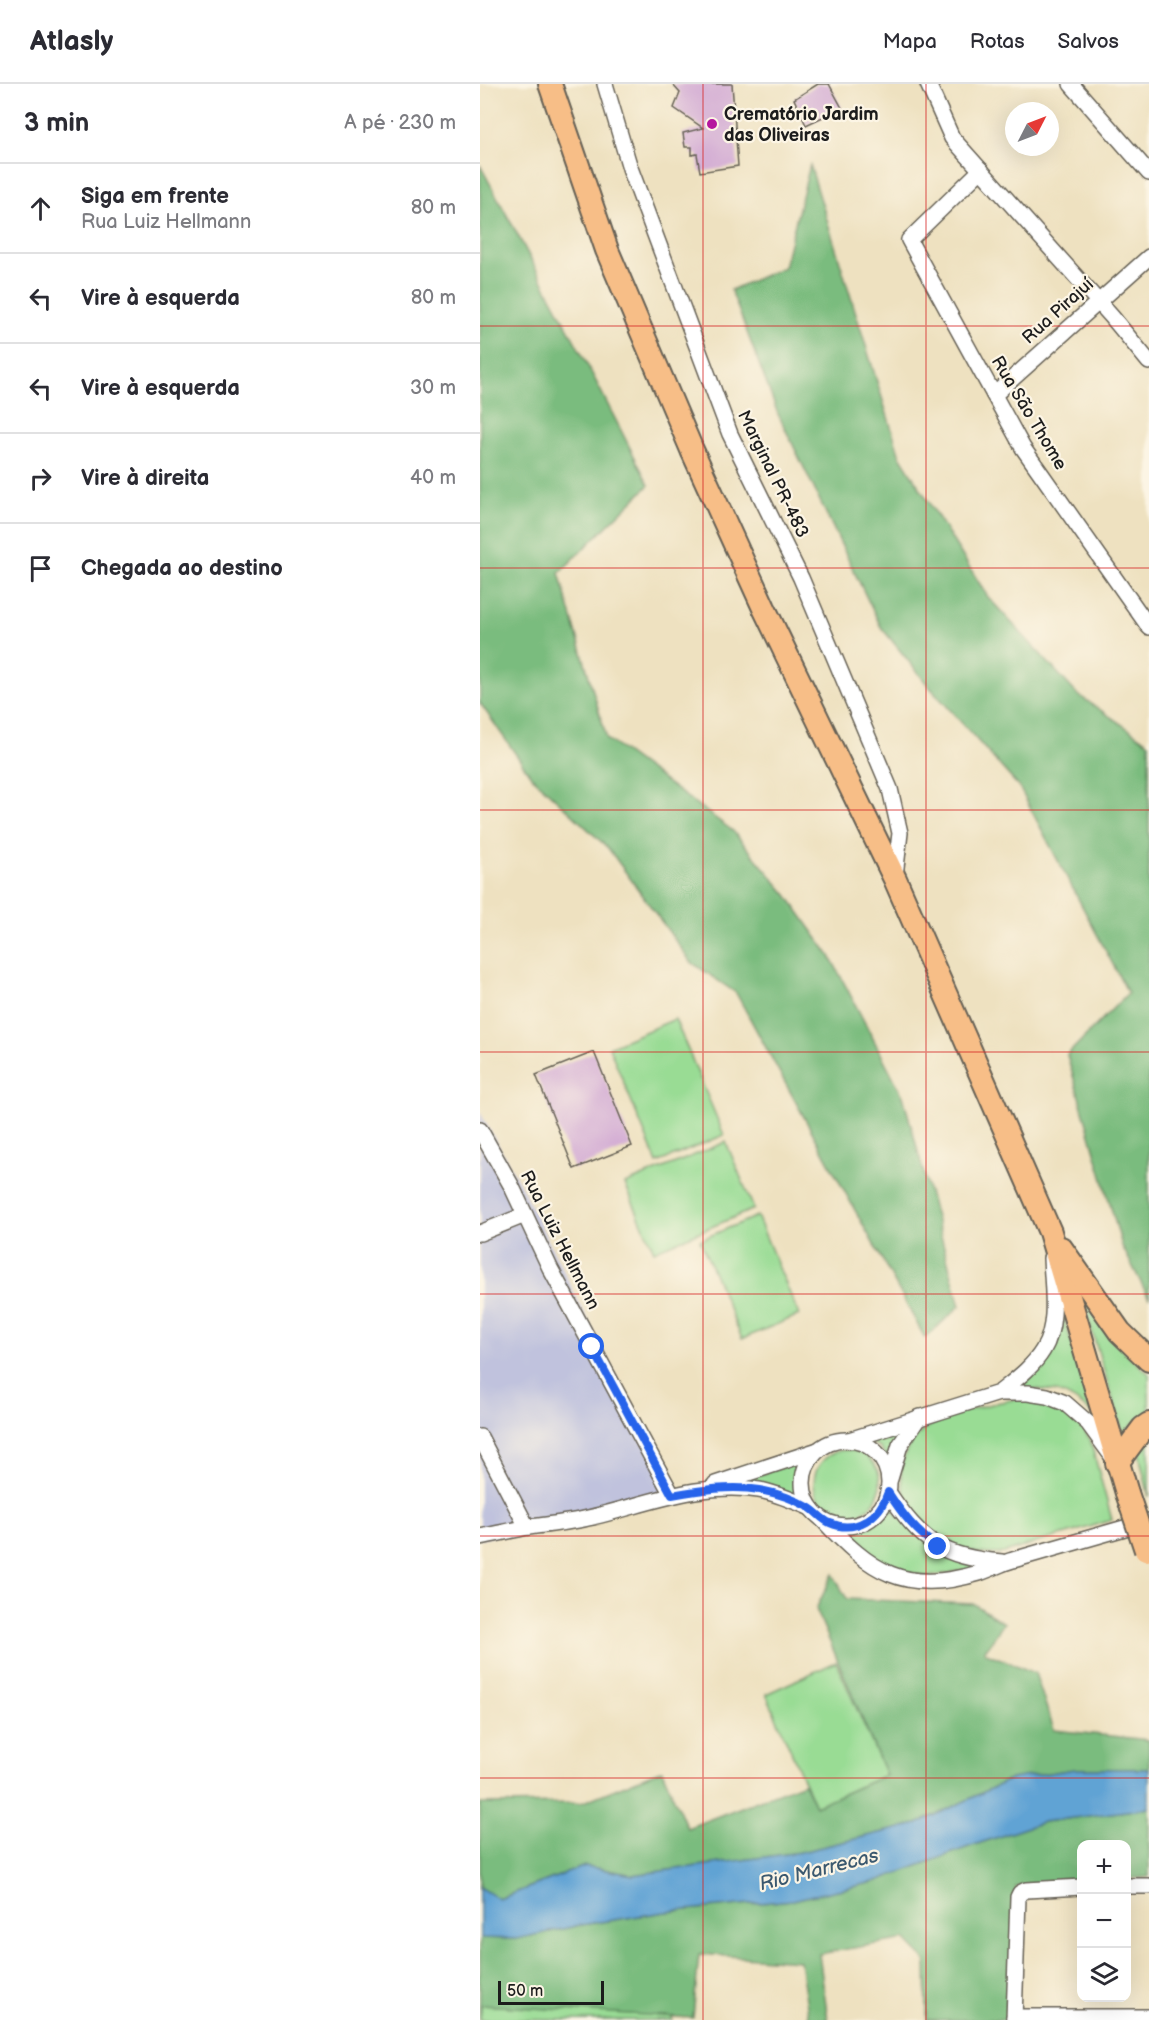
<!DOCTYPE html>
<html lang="pt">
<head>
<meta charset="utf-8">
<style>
  :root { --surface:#fff; --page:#f2f2f3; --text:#2b2b33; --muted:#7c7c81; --line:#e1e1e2 }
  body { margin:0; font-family:"Balsamiq Sans",sans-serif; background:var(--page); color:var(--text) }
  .controls { position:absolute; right:18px; bottom:18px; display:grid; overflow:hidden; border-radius:12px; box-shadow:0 6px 24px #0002 }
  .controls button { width:54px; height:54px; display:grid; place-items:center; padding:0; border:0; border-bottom:2px solid var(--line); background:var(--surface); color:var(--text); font:30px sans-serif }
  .compass { position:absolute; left:525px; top:18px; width:54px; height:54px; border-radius:50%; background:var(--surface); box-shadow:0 6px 24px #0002; rotate:48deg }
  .scale { position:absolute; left:18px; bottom:15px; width:106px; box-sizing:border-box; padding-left:6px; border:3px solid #1c1c1c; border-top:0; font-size:16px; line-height:21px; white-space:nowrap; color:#1c1c1c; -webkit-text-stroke:4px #fcf5e5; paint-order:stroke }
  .stop { position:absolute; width:18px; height:18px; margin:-14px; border:4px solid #2563eb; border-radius:50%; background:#fff }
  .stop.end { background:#2563eb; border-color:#fff; box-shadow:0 2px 6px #0008 }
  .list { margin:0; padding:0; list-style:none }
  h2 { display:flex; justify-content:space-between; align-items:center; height:78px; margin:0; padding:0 24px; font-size:26px }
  h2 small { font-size:20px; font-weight:400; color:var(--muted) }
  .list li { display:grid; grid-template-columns:39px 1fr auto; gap:18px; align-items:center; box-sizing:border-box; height:90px; padding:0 24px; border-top:2px solid var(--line) }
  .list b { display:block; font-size:22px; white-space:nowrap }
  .list p { margin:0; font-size:20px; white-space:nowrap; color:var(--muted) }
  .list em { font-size:20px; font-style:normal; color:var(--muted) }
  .icon { flex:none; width:33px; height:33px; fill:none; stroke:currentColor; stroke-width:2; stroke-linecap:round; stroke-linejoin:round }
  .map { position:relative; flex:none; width:669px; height:1936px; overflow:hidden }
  header { display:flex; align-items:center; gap:36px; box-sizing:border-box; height:84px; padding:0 30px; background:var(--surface); border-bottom:2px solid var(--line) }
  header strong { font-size:28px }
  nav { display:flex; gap:33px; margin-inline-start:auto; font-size:21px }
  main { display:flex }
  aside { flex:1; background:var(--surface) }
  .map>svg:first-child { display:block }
</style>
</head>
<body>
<header>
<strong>Atlasly</strong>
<nav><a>Mapa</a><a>Rotas</a><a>Salvos</a></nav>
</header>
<main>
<aside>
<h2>3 min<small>A pé · 230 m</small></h2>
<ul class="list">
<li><svg class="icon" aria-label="ahead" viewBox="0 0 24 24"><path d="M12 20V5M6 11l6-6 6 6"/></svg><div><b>Siga em frente</b><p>Rua Luiz Hellmann</p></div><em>80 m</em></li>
<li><svg class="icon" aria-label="left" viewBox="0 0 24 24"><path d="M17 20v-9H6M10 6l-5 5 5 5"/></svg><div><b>Vire à esquerda</b></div><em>80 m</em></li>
<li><svg class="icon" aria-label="left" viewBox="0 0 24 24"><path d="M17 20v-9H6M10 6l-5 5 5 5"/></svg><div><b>Vire à esquerda</b></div><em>30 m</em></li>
<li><svg class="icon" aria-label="right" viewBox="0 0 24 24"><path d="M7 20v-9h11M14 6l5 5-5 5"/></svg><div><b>Vire à direita</b></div><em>40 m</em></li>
<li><svg class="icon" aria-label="arrive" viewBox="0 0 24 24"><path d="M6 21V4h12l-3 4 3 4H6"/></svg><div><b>Chegada ao destino</b></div></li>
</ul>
</aside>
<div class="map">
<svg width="669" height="1936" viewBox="0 0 669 1936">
  <rect width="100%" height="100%" fill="#fcf5e5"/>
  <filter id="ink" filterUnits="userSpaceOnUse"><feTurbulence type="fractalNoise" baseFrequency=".0167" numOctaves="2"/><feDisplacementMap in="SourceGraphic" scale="12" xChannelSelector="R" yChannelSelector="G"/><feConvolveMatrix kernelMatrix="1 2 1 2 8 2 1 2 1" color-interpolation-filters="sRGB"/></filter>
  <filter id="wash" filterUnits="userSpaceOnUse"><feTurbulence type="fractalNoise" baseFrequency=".008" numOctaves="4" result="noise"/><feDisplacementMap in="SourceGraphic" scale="24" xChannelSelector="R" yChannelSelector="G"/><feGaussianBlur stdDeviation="1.35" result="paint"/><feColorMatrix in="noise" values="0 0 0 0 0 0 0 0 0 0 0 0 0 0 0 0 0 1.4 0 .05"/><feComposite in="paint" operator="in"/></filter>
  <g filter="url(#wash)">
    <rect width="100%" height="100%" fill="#eee1c0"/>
    <polygon fill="#c0c2dd" points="0,1028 40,1100 193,1405 0,1456"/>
    <g fill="#99dc94" stroke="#5a7c58" stroke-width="1.5">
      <polygon points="195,935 244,1051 177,1079 129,963"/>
      <polygon points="246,1058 274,1125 174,1167 145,1100"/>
      <polygon points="277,1132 319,1231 262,1255 220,1156"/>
      <polygon points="600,1208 629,1253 669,1290 669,1330 657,1336 643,1349"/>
      <path d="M581,1223L613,1331C585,1303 567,1305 530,1305L553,1286Z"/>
      <path d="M536,1315C570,1317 591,1325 610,1355L632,1436C604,1445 576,1453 549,1461C538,1464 524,1471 513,1470C495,1470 477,1465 461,1455C425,1434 405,1383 438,1351C457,1331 509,1320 536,1315Z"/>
      <polygon points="429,1339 410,1379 400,1364 387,1356"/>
      <polygon points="669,1348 669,1413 658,1365"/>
      <circle cx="367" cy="1399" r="33"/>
      <polygon points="322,1377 317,1394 320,1412 255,1398"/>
      <path d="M410,1418L417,1431L507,1482L448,1493L406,1483L358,1446C382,1451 401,1440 410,1418Z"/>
      <polygon points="356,1578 406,1691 335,1722 286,1610"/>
      <polygon points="1,1921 193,1931 192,1936 0,1936"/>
    </g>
    <g fill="#7abc7e" stroke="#4b6c4d" stroke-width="1.5">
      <polygon points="0,81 104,274 169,401 79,489 127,655 253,747 307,811 350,872 423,1012 480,1222 445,1254 256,909 211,878 128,764 51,692 0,619"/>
      <polygon points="330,81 420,372 508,513 597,610 669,659 669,1214 642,1162 587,971 648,909 539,703 447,600 401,543 298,330 251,206 304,183"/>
      <polygon points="353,1490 367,1515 494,1520 524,1539 504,1568 555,1589 574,1646 669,1656 669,1685 595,1685 531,1695 437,1740 321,1768 153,1791 105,1782 18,1815 0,1803 0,1720 101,1719 182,1686 207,1744 324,1699 335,1722 406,1691 336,1525"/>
      <polygon points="669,1724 669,1793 647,1795 646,1760 602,1760 601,1798 536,1803 529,1936 447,1936 446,1877 425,1855 339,1870 348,1936 329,1936 320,1877 219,1870 213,1934 1,1921 0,1936 0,1854 36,1855 101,1841 185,1828 312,1816 394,1798 494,1761 563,1738"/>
    </g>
    <polygon fill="#60a3d4" stroke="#3e6078" stroke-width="1.5" points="595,1685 669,1685 669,1724 563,1738 494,1761 394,1798 312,1816 185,1828 101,1841 36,1855 0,1854 0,1803 19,1815 105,1782 153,1791 321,1768 437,1740 531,1695"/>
    <g id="blocks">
      <g fill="#d1a9d3">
        <polygon points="192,0 252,0 258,82 220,88 217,70 212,71 212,63 205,63 203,49 223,44 194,24 200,9"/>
        <polygon points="338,0 349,0 362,24 326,41 314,15"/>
        <polygon points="114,968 152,1062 94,1085 56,991"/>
      </g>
    </g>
  </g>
  <g filter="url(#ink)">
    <use href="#blocks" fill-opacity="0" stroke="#666155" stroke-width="1.5"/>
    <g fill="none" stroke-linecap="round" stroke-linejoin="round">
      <defs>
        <g id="minor">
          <polyline points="125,0 150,84 250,350 321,494 410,705 420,749 415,792"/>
          <polyline points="448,0 472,54 632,233 669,278"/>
          <polyline points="591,0 669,89"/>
          <polyline points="501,86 429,156 543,364 669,543"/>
          <polyline points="514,311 669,173"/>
          <polyline points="0,1046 31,1101 70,1184 192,1411"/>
          <polyline points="0,1149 45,1131"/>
          <path d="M519,1309C535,1296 552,1284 563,1266C579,1240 572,1203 571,1174"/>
          <polyline points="0,1353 47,1443"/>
          <polyline points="369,1356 519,1309 548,1309 567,1312 585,1319 608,1339 632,1372"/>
          <circle cx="366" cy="1399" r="43"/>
          <polyline points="410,1395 420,1361 439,1333"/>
          <polyline points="235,1400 338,1366"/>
          <path d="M408,1408C441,1457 462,1474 522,1478"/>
          <path d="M342,1435C391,1488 424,1511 499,1489C510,1486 521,1479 533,1476C578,1463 624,1450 669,1437"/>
          <path d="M0,1453C16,1450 33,1446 49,1443C66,1441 83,1439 99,1436C159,1424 216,1396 279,1406C297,1409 314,1417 331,1424"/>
          <polyline points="646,1802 669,1802"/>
          <polyline points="534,1933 669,1933"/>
          <polyline points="534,1936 538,1813 540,1809 546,1806 602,1803"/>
        </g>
        <g id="highway">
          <polyline points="70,0 127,166 212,366 284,524 415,795 570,1148 647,1409"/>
          <polyline points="581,1164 640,1248 669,1276"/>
          <polyline points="637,1379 663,1344 669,1340"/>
        </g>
      </defs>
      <use href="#minor" stroke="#666155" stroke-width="18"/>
      <use href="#highway" stroke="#666155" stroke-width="26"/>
      <use href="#minor" stroke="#fff" stroke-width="15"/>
      <use href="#highway" stroke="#f7be87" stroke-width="22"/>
      <defs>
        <polyline id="highway-bridge" points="647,1409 666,1466"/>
      </defs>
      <use href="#highway-bridge" stroke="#666155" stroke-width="26" stroke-linecap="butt"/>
      <use href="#highway-bridge" stroke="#f7be87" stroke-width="22"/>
    </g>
  </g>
  <g fill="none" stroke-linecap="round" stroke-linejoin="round" filter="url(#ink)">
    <path stroke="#2563eb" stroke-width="8" d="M112,1263L192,1411C220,1406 251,1401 280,1406C296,1409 314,1415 328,1423C336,1427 341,1435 350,1439C376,1450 400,1433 408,1408C422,1430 436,1448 458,1463"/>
  </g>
  <path fill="none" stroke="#d62828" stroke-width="1.5" stroke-opacity="0.55" d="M223,0V1936M446,0V1936M0,242H669M0,484H669M0,726H669M0,968H669M0,1210H669M0,1452H669M0,1694H669"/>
  <circle fill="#b5179e" stroke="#fcf5e5" stroke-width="2" cx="232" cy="40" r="6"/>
  <g text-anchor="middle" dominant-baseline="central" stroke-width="4.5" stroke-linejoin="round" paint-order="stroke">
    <g font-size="18" font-weight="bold" fill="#1c1c1c" stroke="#fcf5e5" text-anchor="start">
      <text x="244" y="30">Crematório Jardim<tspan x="244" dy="21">das Oliveiras</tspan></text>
    </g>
    <g font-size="18" fill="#1c1c1c" stroke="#fcf5e5">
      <text transform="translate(578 227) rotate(-42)">Rua Pirajuí</text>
      <text transform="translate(549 329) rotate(59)">Rua São Thome</text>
      <text transform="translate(293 390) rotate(64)">Marginal PR-483</text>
      <text transform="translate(80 1156) rotate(63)">Rua Luiz Hellmann</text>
    </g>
    <g font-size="20" font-style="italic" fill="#3b596f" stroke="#fcf5e5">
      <text transform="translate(339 1786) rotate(-14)">Rio Marrecas</text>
    </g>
  </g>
</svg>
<div class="controls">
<button>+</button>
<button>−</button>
<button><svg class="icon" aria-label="layers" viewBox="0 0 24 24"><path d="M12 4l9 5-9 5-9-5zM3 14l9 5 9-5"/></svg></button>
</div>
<svg class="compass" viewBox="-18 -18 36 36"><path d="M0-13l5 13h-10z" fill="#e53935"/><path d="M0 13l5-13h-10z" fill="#7c7c81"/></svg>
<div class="scale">50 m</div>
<div class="stop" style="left:112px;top:1263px"></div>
<div class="stop end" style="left:458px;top:1463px"></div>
</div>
</main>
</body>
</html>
